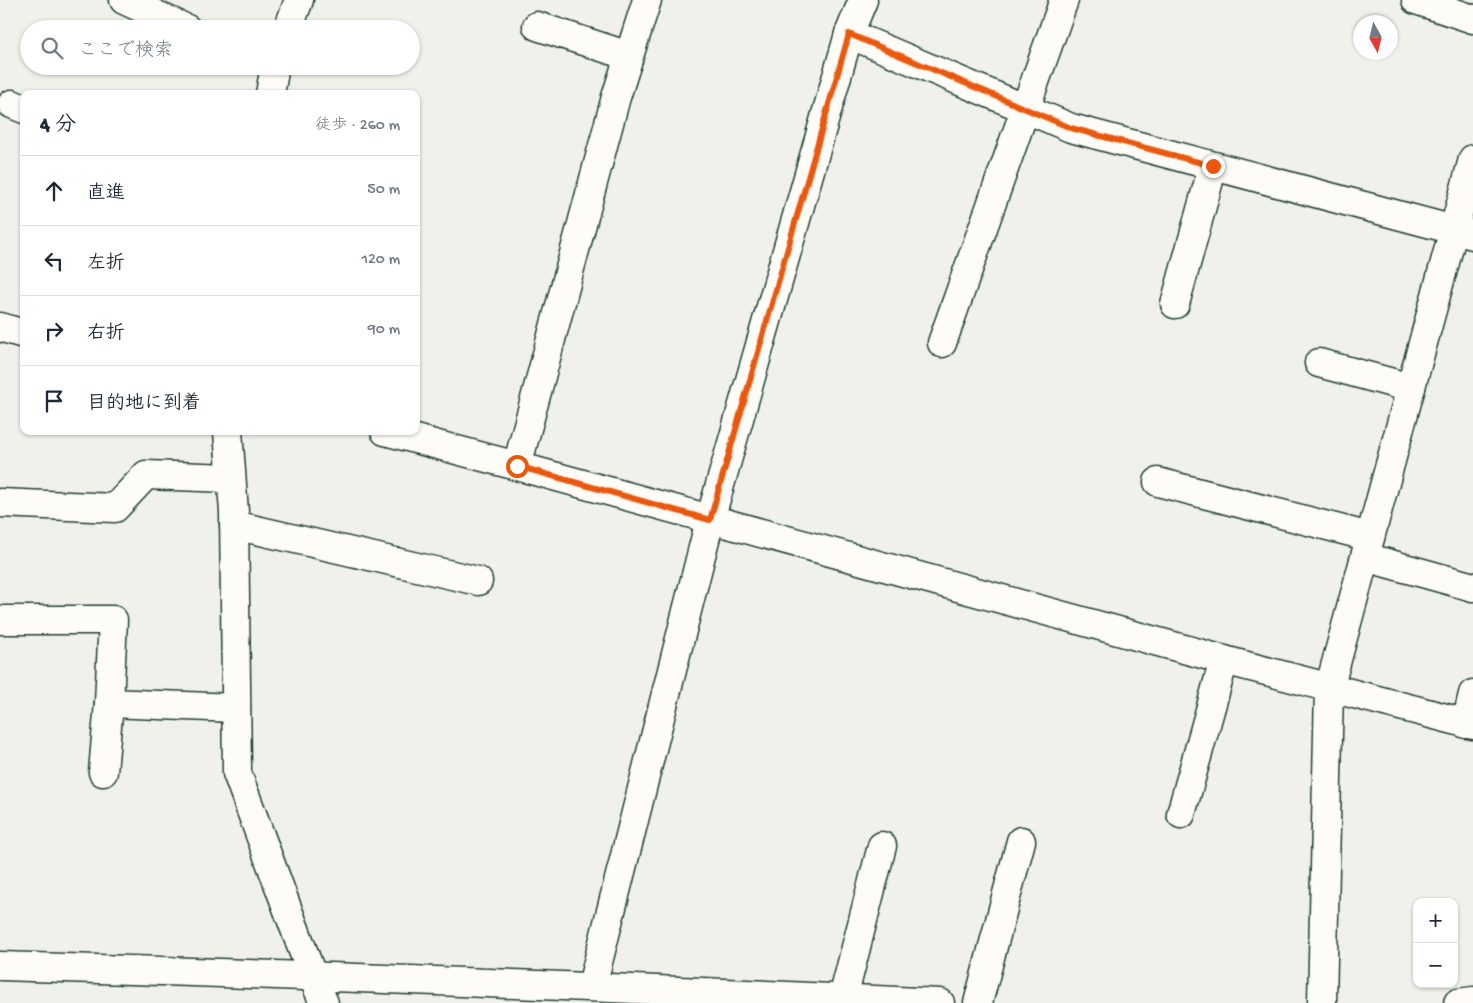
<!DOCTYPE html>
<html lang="ja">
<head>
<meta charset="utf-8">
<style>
  :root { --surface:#fff; --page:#f2f2f3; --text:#1f2937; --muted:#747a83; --line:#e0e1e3 }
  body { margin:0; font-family:"Gochi Hand","Klee One",sans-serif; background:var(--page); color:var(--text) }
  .controls { position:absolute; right:15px; bottom:15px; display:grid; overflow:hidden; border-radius:10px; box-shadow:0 1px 4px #0004 }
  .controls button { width:45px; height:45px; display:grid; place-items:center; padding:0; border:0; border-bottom:1px solid var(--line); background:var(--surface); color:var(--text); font:25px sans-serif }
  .compass { position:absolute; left:1353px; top:15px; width:45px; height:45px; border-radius:50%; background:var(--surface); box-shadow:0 1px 4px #0004; rotate:172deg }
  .stop { position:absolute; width:15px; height:15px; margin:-11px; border:4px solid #ea580c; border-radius:50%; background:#fff }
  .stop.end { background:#ea580c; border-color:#fff; box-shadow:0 1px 5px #0008 }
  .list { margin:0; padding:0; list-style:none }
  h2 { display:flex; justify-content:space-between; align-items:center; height:65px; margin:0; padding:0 20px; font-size:21px }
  h2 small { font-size:16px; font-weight:400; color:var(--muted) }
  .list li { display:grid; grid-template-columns:32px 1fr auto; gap:15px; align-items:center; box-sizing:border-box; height:70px; padding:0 20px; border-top:1px solid var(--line) }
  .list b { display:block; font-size:19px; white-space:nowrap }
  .list em { font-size:16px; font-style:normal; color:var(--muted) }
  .icon { flex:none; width:28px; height:28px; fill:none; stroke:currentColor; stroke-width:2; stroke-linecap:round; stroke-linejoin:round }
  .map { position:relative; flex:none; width:1473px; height:1003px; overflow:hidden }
  .search { position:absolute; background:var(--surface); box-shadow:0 1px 4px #0004; left:20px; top:20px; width:400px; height:55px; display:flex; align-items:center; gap:12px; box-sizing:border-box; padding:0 18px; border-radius:28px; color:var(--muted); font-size:19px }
  .panel { position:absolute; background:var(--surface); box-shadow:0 1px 4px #0004; left:20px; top:90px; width:400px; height:345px; border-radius:10px }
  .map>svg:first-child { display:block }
</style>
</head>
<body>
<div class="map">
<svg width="1473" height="1003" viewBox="0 0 1473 1003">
  <rect width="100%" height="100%" fill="#f0f1eb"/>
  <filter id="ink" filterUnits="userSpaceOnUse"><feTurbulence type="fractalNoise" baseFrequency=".02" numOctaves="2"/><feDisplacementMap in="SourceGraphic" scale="10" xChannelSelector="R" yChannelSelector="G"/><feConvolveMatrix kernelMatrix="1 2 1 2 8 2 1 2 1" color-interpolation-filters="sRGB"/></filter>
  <g filter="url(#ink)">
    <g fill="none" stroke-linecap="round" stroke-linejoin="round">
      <defs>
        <g id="minor">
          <polyline points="124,0 187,29"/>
          <polyline points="1416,0 1473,19"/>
          <polyline points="537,26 629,56"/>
          <polyline points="288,29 299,0"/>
          <polyline points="849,34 1071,128 1473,235"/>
          <polyline points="270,94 275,66"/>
          <polyline points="12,104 24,109"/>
          <polyline points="1175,304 1213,166"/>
          <polyline points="0,327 24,334"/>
          <polyline points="942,343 1064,0"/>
          <polyline points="1319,363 1411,388"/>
          <polyline points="228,431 234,512 237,773 312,975 324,1003"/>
          <polyline points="385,431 517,466 1224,660 1473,725"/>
          <polyline points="517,466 616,97 647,0"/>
          <polyline points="1158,482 1370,537"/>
          <polyline points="0,503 115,508 146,475 231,478"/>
          <polyline points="234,525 478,581"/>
          <polyline points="1365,557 1473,587"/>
          <polyline points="0,620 113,620 109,703 103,772"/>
          <polyline points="109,703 236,708"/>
          <polyline points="1466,724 1473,694"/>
          <polyline points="1181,814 1224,660"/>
          <path d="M0,966C314,975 627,988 940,1003"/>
          <polyline points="592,986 710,520 849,34 863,0"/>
          <polyline points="843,998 882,846"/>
          <polyline points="978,1003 1021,841"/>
          <polyline points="1322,1003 1329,689 1473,159"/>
          <polyline points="1458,1003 1473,1001"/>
        </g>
      </defs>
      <use href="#minor" stroke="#1f3d34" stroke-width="31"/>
      <use href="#minor" stroke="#fdfcf7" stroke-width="28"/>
    </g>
  </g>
  <g fill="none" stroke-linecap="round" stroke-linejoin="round" filter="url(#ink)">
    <polyline stroke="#ea580c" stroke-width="6" points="517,466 710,520 849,34 1071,128 1213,166"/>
  </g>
</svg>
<div class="controls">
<button>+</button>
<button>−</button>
</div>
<svg class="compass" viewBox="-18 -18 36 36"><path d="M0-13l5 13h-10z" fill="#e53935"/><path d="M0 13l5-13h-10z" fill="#747a83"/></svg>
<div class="stop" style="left:517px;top:466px"></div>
<div class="stop end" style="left:1213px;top:166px"></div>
<div class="search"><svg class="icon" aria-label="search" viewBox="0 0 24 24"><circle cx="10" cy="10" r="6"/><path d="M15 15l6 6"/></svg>ここで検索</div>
<section class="panel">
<h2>4 分<small>徒歩 · 260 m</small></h2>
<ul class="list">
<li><svg class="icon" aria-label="ahead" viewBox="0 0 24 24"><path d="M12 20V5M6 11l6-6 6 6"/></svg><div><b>直進</b></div><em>50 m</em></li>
<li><svg class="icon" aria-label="left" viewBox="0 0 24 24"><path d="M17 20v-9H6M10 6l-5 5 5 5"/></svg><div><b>左折</b></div><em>120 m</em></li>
<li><svg class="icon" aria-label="right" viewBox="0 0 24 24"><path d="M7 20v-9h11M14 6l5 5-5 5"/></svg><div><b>右折</b></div><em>90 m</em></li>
<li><svg class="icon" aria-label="arrive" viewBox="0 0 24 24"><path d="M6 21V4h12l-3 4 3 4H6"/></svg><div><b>目的地に到着</b></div></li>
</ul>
</section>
</div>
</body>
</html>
